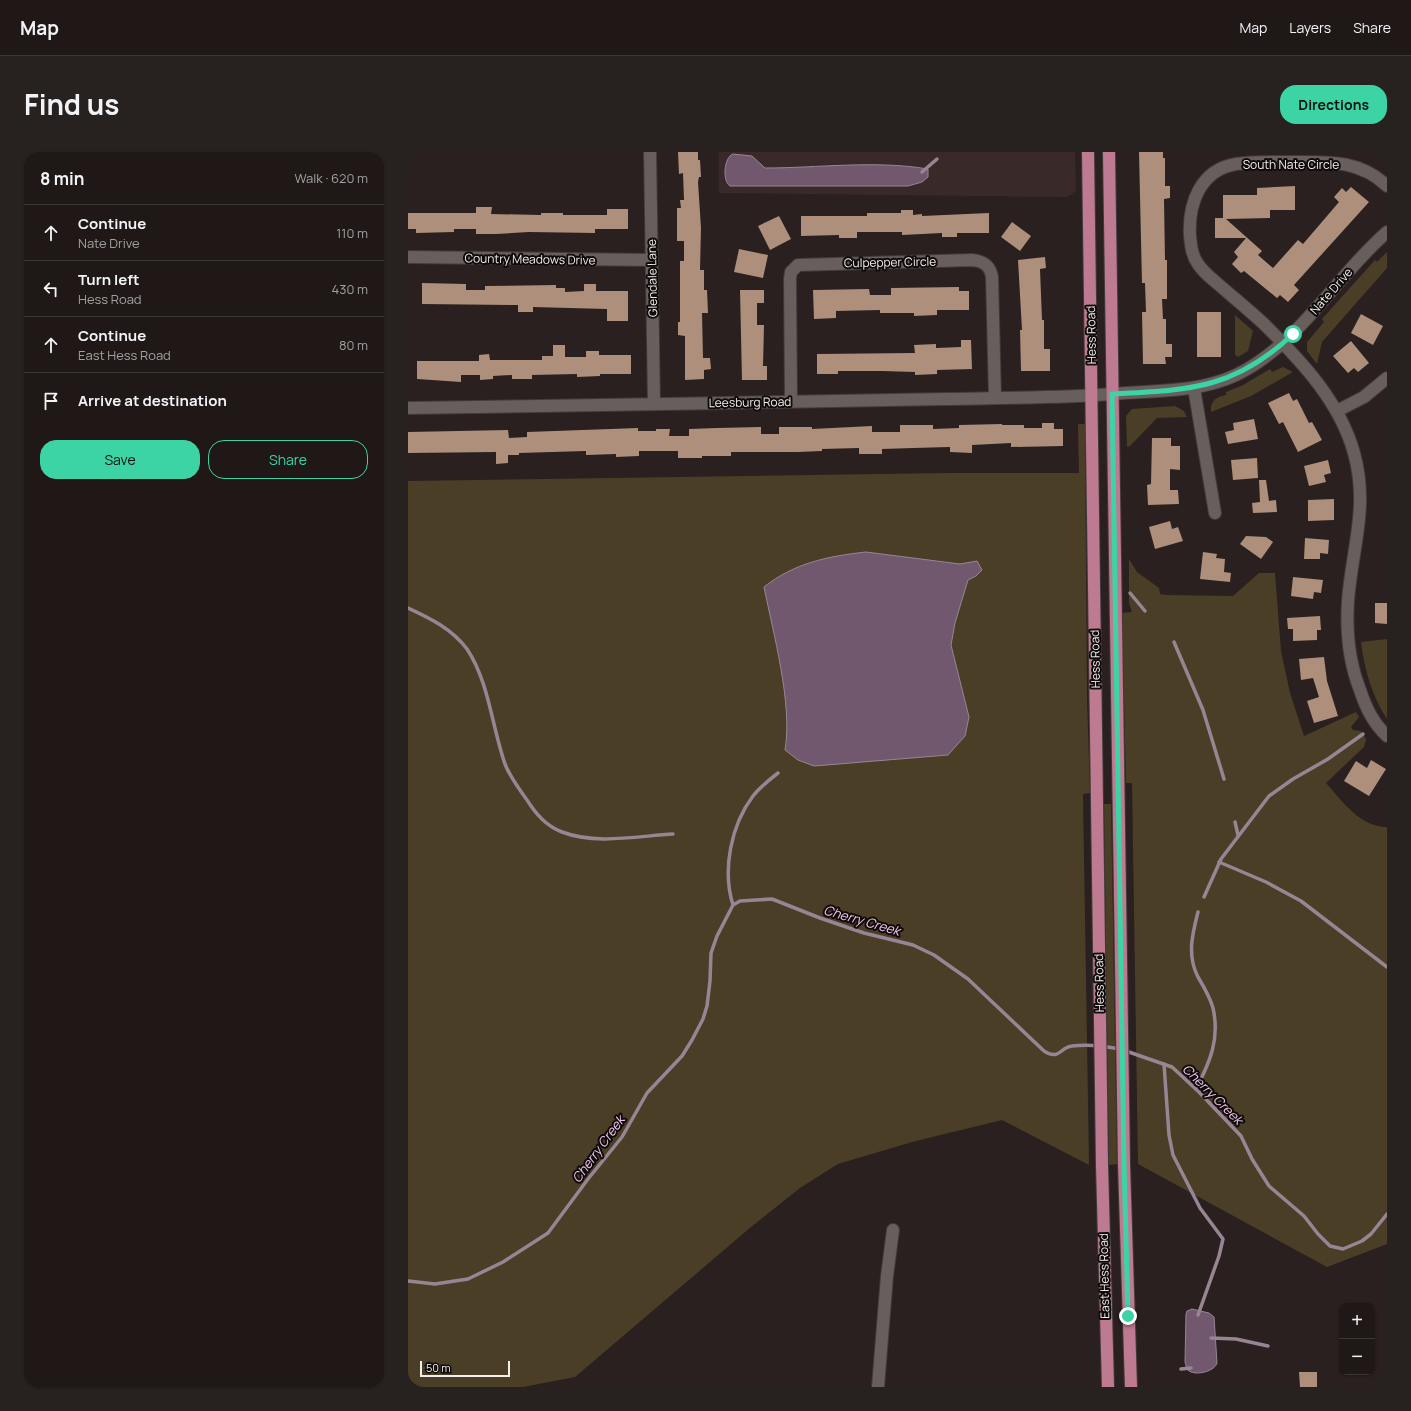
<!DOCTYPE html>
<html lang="en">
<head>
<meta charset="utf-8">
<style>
  :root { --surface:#1f1817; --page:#272120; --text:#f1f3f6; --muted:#a1a0a1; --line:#3c3736; --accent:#3cd4a4 }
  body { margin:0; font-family:Manrope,sans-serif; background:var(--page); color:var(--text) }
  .controls { position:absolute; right:12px; bottom:12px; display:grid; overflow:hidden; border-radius:8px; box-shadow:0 1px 3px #0004 }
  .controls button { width:36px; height:36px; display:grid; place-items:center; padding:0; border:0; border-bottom:1px solid var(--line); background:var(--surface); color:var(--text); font:20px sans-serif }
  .scale { position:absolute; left:12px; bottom:10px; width:90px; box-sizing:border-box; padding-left:4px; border:2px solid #f3edec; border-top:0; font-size:11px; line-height:14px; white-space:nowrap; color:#f3edec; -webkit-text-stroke:3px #0e0b0a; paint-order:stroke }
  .stop { position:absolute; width:12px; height:12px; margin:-9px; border:3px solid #3cd4a4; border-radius:50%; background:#fff }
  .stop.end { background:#3cd4a4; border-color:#fff; box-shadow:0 1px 4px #0008 }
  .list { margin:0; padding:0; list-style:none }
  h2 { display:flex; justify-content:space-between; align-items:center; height:52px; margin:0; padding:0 16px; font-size:17px }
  h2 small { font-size:13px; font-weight:400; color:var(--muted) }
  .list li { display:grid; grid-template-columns:26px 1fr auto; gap:12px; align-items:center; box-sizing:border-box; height:56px; padding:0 16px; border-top:1px solid var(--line) }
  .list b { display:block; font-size:15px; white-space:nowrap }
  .list p { margin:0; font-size:13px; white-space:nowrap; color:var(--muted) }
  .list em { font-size:13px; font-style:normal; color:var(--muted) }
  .actions { display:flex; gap:8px; padding:12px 16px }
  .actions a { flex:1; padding:9px 0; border:1px solid var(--accent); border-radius:16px; text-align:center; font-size:14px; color:var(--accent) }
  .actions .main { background:var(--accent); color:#111 }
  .icon { flex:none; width:22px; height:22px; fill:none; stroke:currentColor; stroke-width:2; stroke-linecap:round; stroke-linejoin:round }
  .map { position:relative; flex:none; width:979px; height:1235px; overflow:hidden; border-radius:16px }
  header { display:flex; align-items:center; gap:24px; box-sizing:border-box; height:56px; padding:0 20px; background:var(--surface); border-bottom:1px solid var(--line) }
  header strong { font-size:19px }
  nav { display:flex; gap:22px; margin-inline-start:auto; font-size:14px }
  .intro { display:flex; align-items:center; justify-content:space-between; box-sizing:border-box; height:96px; padding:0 24px }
  h1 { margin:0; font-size:28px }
  .button { padding:10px 18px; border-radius:16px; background:var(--accent); color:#111; font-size:14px; font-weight:700 }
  main { display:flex; gap:24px; padding:0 24px }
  aside { flex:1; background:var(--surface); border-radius:16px; box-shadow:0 1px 3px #0004 }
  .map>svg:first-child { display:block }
</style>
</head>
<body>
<header>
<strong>Map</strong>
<nav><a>Map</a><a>Layers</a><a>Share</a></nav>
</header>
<div class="intro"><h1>Find us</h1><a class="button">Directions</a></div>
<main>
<aside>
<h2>8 min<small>Walk · 620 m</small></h2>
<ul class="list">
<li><svg class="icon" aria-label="ahead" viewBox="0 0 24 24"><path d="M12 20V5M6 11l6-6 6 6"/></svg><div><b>Continue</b><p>Nate Drive</p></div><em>110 m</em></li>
<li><svg class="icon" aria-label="left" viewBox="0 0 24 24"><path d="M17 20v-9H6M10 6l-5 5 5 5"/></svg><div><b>Turn left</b><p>Hess Road</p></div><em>430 m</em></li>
<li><svg class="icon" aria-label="ahead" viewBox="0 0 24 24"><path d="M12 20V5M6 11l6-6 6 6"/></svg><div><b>Continue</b><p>East Hess Road</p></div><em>80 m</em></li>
<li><svg class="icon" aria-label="arrive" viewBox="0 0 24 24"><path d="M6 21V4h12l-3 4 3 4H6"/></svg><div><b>Arrive at destination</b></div></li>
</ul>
<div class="actions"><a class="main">Save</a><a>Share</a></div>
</aside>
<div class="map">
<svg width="979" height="1235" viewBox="0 0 979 1235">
  <rect width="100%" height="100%" fill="#29201f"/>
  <polygon fill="#392928" points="311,0 667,0 668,39 659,45 311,41"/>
  <g fill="#4b3e26">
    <polygon points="979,100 979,116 914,190 909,212 899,199 899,190 916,170 914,167 967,108 969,110"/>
    <polygon points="827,163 845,179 840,199 830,205 827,203"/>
    <path d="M875,215L885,220L843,244L803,260C802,249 808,245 818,243V240L835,233L862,217L864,220Z"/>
    <polygon points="767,254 776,259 779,265 749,266 722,294 719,295 718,264 724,257"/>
    <polygon points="670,272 677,272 679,546 682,641 675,642 681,1013 594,968 504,990 430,1012 392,1036 343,1075 167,1225 115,1235 0,1235 0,329 538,321 671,321"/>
    <path d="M721,407L729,420L751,436L752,442L758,443L825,444L851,421H867L873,499L882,541L896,584L948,560L951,565L943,575L945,578L953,579L958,587L956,595L918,631C934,649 952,675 979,675V1092L919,1115L730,1012L724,631H718L714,461L724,460L721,451Z"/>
    <path d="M979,487V567C964,545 956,516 953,490Z"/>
    <polygon points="696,652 703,652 709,1012 701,1013"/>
  </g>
  <g fill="#71586e" stroke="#988594">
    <path d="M325,2L344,4L357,16C410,16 467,8 520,17V25L514,30L500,34H322C314,29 316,5 325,2Z"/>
    <path d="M458,400L552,412L569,409L574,418L568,424L560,428L547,471L543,493L561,565L557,584L540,603L406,614L390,608L377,598C385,553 365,480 356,435C386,411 421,404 458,400Z"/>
    <path d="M784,1157L801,1161L806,1165L809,1211C807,1219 789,1224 781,1219C778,1217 778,1213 777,1210L778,1162L779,1159Z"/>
  </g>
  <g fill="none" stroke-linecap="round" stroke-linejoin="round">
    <g stroke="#988594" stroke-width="3.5">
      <polyline points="514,20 529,7"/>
      <polyline points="722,441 737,459"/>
      <path d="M0,456C22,466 44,477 59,497C81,530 84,575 97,612C102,625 111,637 119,648C128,662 138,674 154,680C188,693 230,684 265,682"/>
      <polyline points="766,490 795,558 816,627"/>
      <polyline points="827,670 830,683"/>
      <polyline points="811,710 858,730 893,749 979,815"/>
      <polyline points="796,745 813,707 861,644 885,627 920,607 955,582"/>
      <path d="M325,753C314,718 323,673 345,644C352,635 361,628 370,621"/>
      <polyline points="718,899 764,915 791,940 833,984 844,1007 861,1034 896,1064 910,1082 922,1094 935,1097 954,1089 963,1082 979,1062"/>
      <polyline points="756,912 761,983 765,1003 792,1056 815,1087 811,1104 790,1163"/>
      <path d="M788,937C802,910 812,887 805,856C802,845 796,835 790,825C779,804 784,783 790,760"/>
      <path d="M0,1129L27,1132L60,1127L95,1110L140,1081L180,1027L214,985L239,941L274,904L284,888L295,867L299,854L302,829L303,801L309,784L325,753L332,749L364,747L412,766L456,781L505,793L526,803L560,827L636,899C652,909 652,895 664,894C679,892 697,894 712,897"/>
      <polyline points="803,1186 828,1187 860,1194"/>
      <polyline points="773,1217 783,1216"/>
    </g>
  </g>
  <g fill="#ae8f7b">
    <polygon points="270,0 290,0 290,8 292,8 293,25 291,25 290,30 293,76 292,118 296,118 296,138 299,138 300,161 294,161 295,206 302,206 303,217 296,218 296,227 277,228 277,184 270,183 270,170 272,170 272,109 276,109 276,89 269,89 269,56 273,56 272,48 276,48 275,21 271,22"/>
    <polygon points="731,0 755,0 755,6 757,6 757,34 762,34 762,46 756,47 757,108 759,108 759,147 754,147 755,167 758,167 758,192 764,192 764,205 757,205 758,212 735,212 734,160 738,160 737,131 734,131"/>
    <polygon points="887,34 887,58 862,58 862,66 818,67 854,99 850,103 865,116 890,88 895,92 931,50 926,45 934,36 938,40 943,35 961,50 886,133 891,138 880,150 872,143 869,146 836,119 833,121 824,112 830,105 826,100 838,86 807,86 807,66 815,66 815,43 849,43 849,36"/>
    <polygon points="68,55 84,55 83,62 133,63 133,61 155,61 155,63 199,63 199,57 220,57 220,77 187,77 187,81 121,80 88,82 68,82 68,77 46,77 46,80 8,81 8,77 0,77 0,61 68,61"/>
    <polygon points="493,58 505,58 505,63 514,62 514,64 581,61 581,81 549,81 549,85 534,85 534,81 494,83 494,80 449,80 449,86 431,86 431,83 393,84 393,64 459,64 459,61 493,61"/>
    <polygon points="371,64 383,87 362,98 350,74"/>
    <polygon points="604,70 623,84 612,99 593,85"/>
    <polygon points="331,97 360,103 355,126 326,120"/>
    <polygon points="637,105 638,116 632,117 634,168 636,168 636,197 642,197 642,219 613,219 612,178 614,178 610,108"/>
    <polygon points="14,131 58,132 58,138 77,138 77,134 148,133 148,136 157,136 157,140 176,139 176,132 188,132 188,139 220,139 220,169 199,169 199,157 125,155 125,160 110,160 110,153 14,152"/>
    <polygon points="551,135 551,139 561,139 561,158 529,158 529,163 506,164 506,161 472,161 472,158 428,159 428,166 406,167 405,138 461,137 462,143 483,143 483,136"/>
    <polygon points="332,138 356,138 356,151 349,151 349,173 356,173 355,214 359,214 359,228 334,228"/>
    <rect x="789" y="160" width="24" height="45"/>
    <polygon points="953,162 975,174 965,193 943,181"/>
    <polygon points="553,188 563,188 564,217 529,218 529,222 507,223 507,220 474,219 430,219 430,222 409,222 409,202 507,201 506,193 528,192 528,196 553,195"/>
    <polygon points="943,189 961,211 950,220 946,216 940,221 925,204"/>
    <polygon points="145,193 157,193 157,205 178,205 178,199 191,199 191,203 223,203 223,222 192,222 192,224 169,225 169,222 124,223 124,227 104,227 104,223 85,224 85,227 72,228 72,223 53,223 53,230 9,227 9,209 71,209 71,203 81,202 82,208 134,208 134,204 145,204"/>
    <polygon points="881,241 885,249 889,247 901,271 904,270 914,288 890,300 875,270 871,272 860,251"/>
    <polygon points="846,267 850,287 820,292 817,280 826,278 825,271"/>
    <polygon points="634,271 646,271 646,277 655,277 655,294 603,295 603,291 564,293 564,301 542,300 542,295 505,296 474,297 474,302 451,302 451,296 414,297 414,299 390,300 323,300 323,304 294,304 294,306 270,306 270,299 231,299 231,304 208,305 208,302 178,303 178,299 111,301 111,303 100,303 100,311 88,312 88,300 0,301 0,280 100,278 101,286 119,285 119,280 230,276 230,279 248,279 248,277 262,277 261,284 281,284 281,277 309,276 353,275 353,282 371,282 371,275 404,275 404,277 464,274 464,280 492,280 492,273 525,273 525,277 551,276 551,273 594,272 594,273 616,273 616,276 634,276"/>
    <polygon points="744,286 763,286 763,294 772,294 772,318 762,317 762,338 770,338 771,352 740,353 739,333 743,332"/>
    <polygon points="849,306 850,326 825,328 823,308"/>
    <polygon points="920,308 923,321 916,323 918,330 901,334 896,314"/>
    <polygon points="851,328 858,328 861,349 868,348 869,360 845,361 844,351 852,350"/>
    <polygon points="926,347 926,368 900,369 900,348"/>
    <polygon points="762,369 764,377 770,375 775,389 747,397 741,375"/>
    <polygon points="838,384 858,385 865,390 853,407 832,392"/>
    <polygon points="897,386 921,388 920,402 912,401 912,407 896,407"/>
    <polygon points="795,400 809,402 808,406 817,407 816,420 823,421 822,430 792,427"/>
    <polygon points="885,425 915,428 913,441 906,440 905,447 883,444"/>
    <polygon points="967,451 979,451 979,472 967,471"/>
    <polygon points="912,464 913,478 909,478 909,488 885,489 885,477 880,477 879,466"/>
    <polygon points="916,505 919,529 930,564 906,571 899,549 911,545 905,526 893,528 891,507"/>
    <polygon points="963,608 978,617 961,644 936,629 948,609 959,616"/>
    <polygon points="891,1220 909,1220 909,1235 892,1235"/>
  </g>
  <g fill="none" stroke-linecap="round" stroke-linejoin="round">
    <defs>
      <g id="minor">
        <polyline points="242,0 246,251"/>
        <path d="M979,34C951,7 918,10 882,10C864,10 845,9 828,12C792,18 780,52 782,84C783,94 784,104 790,112C795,120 803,126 810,132C826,146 842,159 857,173C894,210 932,250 946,301C961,355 944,396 940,449C938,479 941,510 952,538C958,556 965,571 979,584"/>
        <polyline points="0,105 244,108"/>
        <polyline points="786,236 807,361"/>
        <path d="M383,249L382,127L383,120L390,113L564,108C575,109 582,113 584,125L587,246"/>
        <path d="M0,256C179,254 359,250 538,247C594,246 650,246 705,242C747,238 789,241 828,223C892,192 927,125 979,80"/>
        <polyline points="929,259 956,245 979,226"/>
        <polyline points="470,1235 479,1124 485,1078"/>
      </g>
      <g id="major">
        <polyline points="680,0 694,1013 700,1235"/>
        <polyline points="701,0 716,1012 723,1235"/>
      </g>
    </defs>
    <use href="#minor" stroke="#433b3b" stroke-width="14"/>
    <use href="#major" stroke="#433b3b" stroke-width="14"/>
    <use href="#minor" stroke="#685e5c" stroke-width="12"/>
    <use href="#major" stroke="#bd7a90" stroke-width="12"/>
  </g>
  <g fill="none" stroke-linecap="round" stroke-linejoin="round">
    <path stroke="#3cd4a4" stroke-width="5" d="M720,1164L716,1012L704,242C780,238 826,238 885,182"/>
  </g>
  <g text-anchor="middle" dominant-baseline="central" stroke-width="4" stroke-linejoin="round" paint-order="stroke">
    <g font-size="12" fill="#f3edec" stroke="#0e0b0a">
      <text x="883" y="12">South Nate Circle</text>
      <text transform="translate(122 107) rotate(1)">Country Meadows Drive</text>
      <text transform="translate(482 110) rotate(-1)">Culpepper Circle</text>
      <text transform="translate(244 126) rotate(-91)">Glendale Lane</text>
      <text transform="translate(923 139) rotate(-49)">Nate Drive</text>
      <text transform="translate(683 183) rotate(-91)">Hess Road</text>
      <text transform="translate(342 250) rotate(-1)">Leesburg Road</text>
      <text transform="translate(687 507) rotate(-91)">Hess Road</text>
      <text transform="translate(691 831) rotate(-91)">Hess Road</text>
      <text transform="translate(696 1124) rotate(-91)">East Hess Road</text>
    </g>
    <g font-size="13" font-style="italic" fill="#f5c6f0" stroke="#0e0b0a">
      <text transform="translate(454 768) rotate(16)">Cherry Creek</text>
      <text transform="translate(805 942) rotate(45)">Cherry Creek</text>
      <text transform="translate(190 997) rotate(-54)">Cherry Creek</text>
    </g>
  </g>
</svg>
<div class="controls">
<button>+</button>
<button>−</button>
</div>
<div class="scale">50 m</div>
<div class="stop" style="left:885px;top:182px"></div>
<div class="stop end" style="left:720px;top:1164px"></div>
</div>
</main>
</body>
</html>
